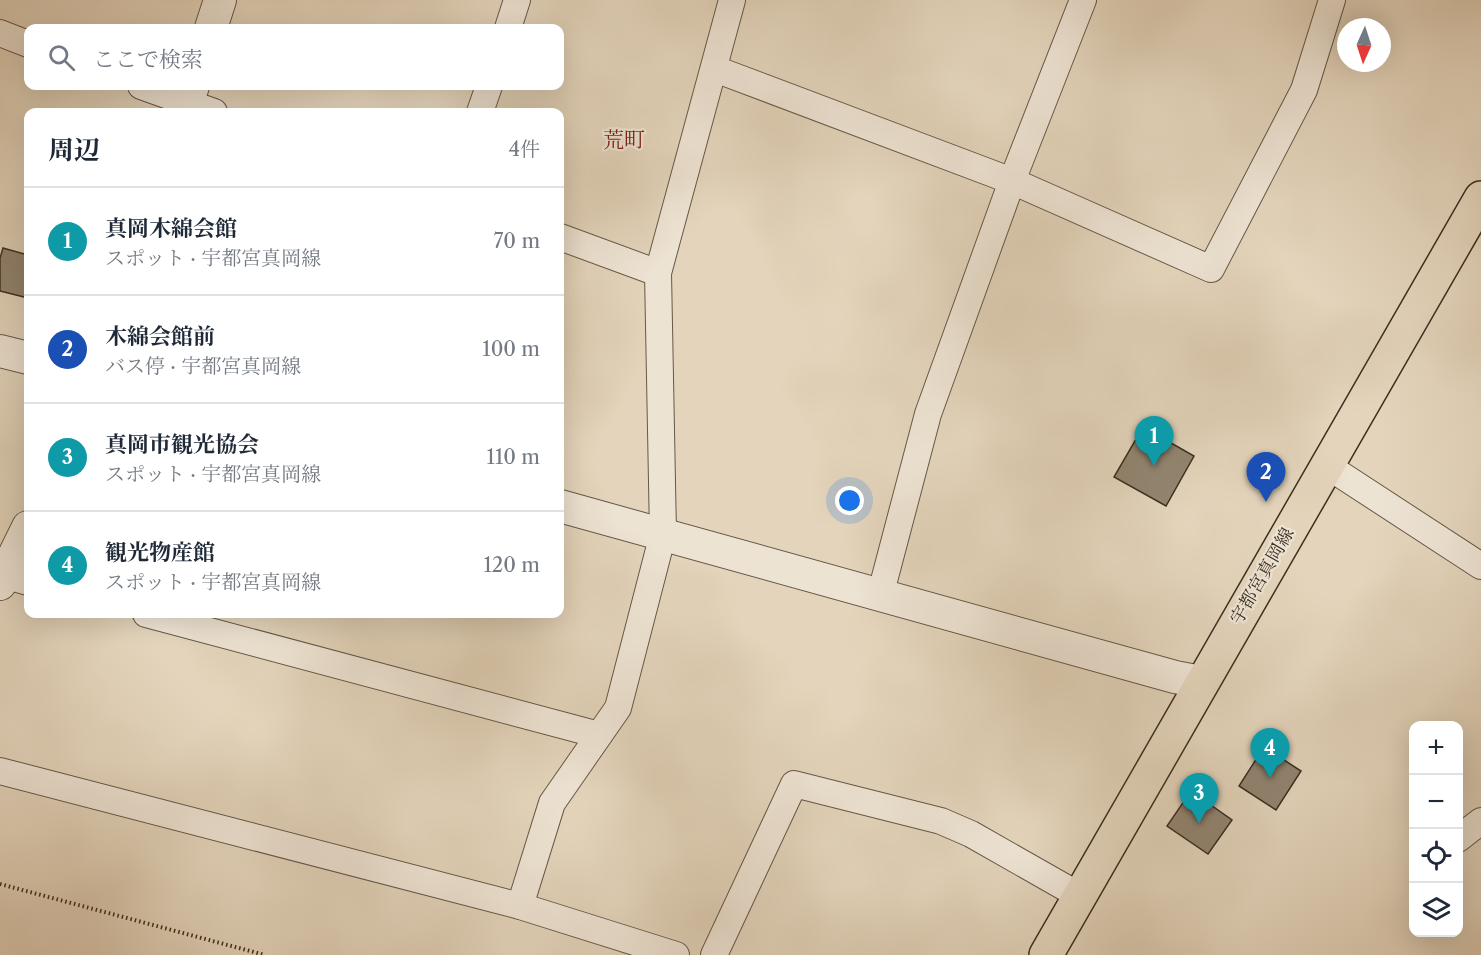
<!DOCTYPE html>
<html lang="ja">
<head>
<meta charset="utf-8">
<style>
  :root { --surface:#fff; --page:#f6f6f7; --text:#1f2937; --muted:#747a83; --line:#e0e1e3; --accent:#8f2418 }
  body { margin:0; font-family:"Libre Caslon Text","Noto Serif JP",serif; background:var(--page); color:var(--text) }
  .controls { position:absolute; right:18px; bottom:18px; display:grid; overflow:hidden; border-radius:12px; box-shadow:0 6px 24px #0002 }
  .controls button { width:54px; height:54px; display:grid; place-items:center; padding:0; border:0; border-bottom:2px solid var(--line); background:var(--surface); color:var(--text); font:30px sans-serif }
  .compass { position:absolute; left:1337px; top:18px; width:54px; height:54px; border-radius:50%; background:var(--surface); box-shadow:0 6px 24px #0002; rotate:183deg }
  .you { position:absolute; left:850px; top:501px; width:21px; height:21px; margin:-15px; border:4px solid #fff; border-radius:50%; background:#1a73e8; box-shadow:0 0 0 9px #1a73e833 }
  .badge { display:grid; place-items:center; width:39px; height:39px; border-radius:50%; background:var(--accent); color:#fff; font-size:20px; font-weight:700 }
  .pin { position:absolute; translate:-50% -50px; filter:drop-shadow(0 2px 3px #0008) }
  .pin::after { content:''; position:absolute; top:32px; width:21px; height:18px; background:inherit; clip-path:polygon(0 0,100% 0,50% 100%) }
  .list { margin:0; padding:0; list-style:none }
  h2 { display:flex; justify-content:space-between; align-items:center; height:78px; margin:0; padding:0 24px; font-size:26px }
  h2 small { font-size:20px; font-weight:400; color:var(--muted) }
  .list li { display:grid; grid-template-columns:39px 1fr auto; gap:18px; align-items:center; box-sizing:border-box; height:108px; padding:0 24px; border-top:2px solid var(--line) }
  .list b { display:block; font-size:22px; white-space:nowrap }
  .list p { margin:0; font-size:20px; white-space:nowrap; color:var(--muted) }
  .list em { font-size:20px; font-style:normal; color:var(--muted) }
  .icon { flex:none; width:33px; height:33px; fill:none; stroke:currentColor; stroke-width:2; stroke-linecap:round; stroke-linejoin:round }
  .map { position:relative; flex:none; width:1481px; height:955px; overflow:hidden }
  .search { position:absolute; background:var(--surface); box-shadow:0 6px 24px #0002; left:24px; top:24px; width:540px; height:66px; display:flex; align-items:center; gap:15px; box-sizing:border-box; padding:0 21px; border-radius:12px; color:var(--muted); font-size:22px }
  .panel { position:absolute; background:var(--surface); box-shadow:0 6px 24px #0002; left:24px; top:108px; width:540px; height:510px; border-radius:12px }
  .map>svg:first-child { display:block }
</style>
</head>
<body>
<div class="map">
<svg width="1481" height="955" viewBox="0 0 1481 955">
  <rect width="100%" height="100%" fill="#e3d4bb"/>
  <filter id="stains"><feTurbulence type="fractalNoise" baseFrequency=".00333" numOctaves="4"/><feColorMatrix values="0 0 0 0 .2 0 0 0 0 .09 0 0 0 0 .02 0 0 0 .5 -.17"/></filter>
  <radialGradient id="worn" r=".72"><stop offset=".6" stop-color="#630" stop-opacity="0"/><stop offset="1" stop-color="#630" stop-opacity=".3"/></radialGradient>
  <g fill="#928571" stroke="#3b2f20" stroke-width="1.5">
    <polygon points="3,248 28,255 28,298 0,291 0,258"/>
    <polygon points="1143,427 1194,456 1166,506 1114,477"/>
    <polygon points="1264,747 1301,771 1276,810 1239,786"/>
    <polygon points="1191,791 1232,820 1208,854 1167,826"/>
  </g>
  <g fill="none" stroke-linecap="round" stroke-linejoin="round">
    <defs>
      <g id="minor">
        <polyline points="508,28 517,0"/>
        <polyline points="0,33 28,44"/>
        <polyline points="715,69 1012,181 1211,269 1304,90 1332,0"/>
        <polyline points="141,86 214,112"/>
        <polyline points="480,112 489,86"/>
        <polyline points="560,237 658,273"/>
        <polyline points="1326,465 1481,566"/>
        <polyline points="0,574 28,582"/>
        <polyline points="880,596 928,414 1012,181 1083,0"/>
        <polyline points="146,614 599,735"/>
        <polyline points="0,771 520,906 676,955"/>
        <polyline points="1458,839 1481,821"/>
        <polyline points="520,906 552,803 618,708 663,534 658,273 732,0"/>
        <polyline points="714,955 794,784 941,821 971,834 1080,896"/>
      </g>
      <g id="tertiary">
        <polyline points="211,28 220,0"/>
        <polyline points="184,112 193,86"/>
        <polyline points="0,351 28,358"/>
        <polyline points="560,506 1175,677 1201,682"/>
        <polyline points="0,584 28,527"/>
      </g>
      <polyline id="primary" points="1046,955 1481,198"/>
    </defs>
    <use href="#minor" stroke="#655847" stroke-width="28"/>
    <use href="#tertiary" stroke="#655847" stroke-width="34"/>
    <use href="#primary" stroke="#3b2f20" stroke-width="36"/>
    <polyline stroke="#3b2f20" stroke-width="4" stroke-dasharray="1.5 3" stroke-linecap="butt" points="0,884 265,955"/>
    <use href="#minor" stroke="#ede3d3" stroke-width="26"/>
    <use href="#tertiary" stroke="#ede3d3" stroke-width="32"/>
    <use href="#primary" stroke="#e3d4bb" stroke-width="33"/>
  </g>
  <g text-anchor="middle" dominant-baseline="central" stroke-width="4.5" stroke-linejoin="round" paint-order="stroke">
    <g font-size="18" fill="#3b2f20" stroke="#ede3d3">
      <text transform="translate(1262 576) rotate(-60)">宇都宮真岡線</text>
    </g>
    <g font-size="21" fill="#7a1f14" stroke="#ede3d3">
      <text x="624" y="139">荒町</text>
    </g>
  </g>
  <rect width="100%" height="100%" filter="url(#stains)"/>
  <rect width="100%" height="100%" fill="url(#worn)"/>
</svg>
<div class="controls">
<button>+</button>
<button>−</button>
<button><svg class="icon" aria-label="locate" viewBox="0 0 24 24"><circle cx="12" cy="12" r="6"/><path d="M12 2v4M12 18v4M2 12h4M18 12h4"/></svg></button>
<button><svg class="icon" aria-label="layers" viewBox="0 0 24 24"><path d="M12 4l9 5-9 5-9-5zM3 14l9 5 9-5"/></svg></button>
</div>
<svg class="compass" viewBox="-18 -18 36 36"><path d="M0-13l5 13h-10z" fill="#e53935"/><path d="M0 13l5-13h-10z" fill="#747a83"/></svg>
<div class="you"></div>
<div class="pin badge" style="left:1154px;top:466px;background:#0f9aa8">1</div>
<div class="pin badge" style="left:1266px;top:502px;background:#1a4fb4">2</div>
<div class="pin badge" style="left:1199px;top:823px;background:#0f9aa8">3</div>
<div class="pin badge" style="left:1270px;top:778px;background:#0f9aa8">4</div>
<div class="search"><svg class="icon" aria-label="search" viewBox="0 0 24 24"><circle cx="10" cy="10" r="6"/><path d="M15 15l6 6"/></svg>ここで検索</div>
<section class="panel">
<h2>周辺<small>4件</small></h2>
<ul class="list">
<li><span class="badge" style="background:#0f9aa8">1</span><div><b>真岡木綿会館</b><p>スポット · 宇都宮真岡線</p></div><em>70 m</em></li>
<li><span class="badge" style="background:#1a4fb4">2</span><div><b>木綿会館前</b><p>バス停 · 宇都宮真岡線</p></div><em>100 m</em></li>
<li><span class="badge" style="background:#0f9aa8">3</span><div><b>真岡市観光協会</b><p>スポット · 宇都宮真岡線</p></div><em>110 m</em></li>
<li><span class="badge" style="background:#0f9aa8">4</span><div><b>観光物産館</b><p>スポット · 宇都宮真岡線</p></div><em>120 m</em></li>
</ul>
</section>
</div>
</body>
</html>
